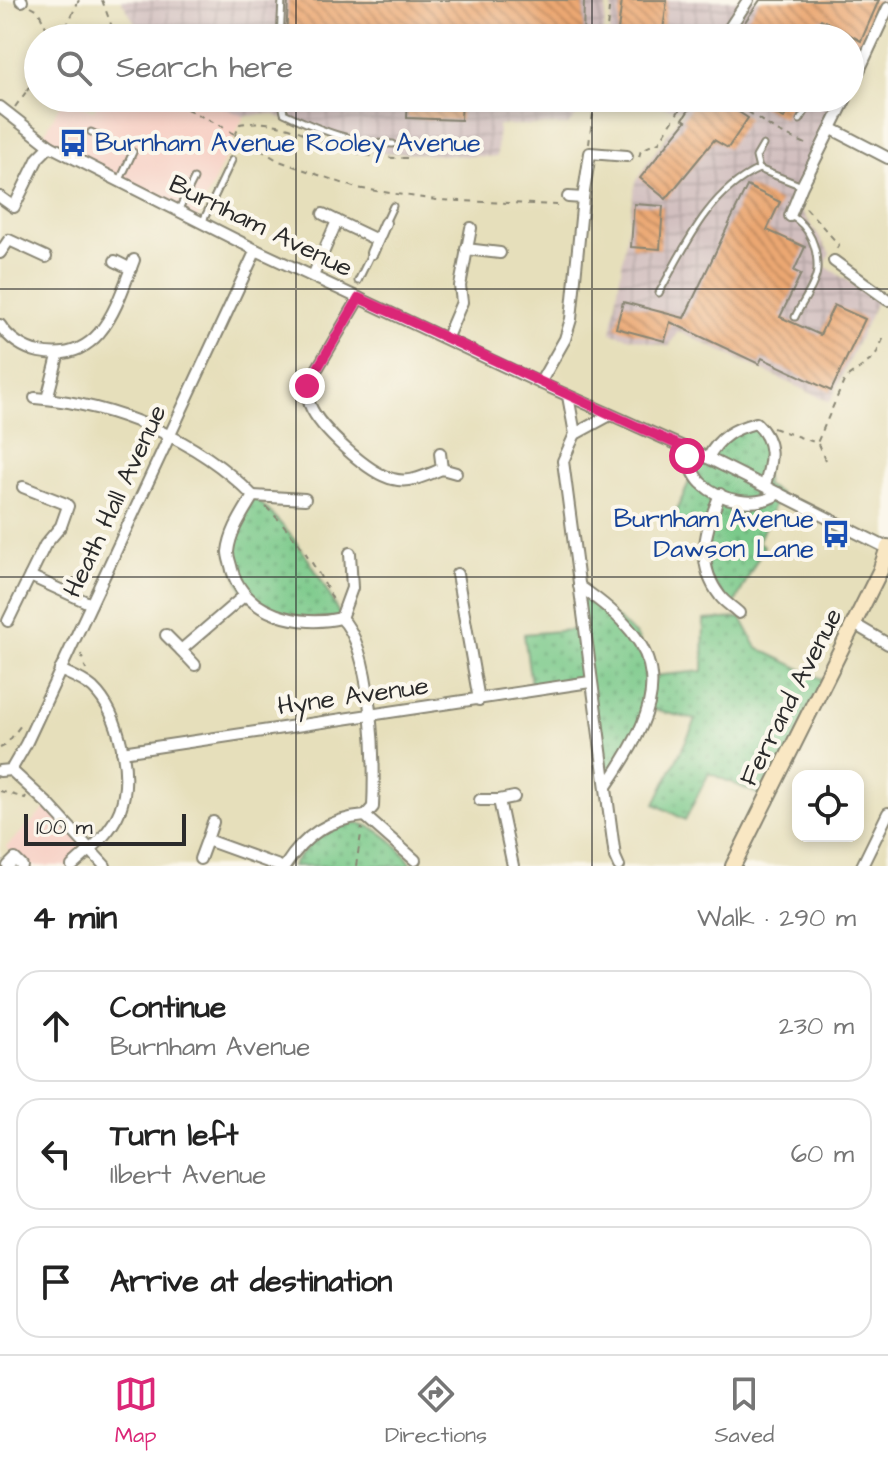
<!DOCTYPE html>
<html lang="en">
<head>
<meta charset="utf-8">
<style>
  :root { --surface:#fff; --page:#f2f2f2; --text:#222; --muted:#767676; --line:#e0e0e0; --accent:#db2777 }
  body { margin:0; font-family:"Architects Daughter",sans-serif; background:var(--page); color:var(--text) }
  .controls { position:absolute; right:24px; bottom:24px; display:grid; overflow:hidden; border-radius:16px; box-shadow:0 4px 12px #0003 }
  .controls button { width:72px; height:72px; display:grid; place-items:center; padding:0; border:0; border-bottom:2px solid var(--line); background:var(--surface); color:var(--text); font:40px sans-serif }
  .scale { position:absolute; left:24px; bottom:20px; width:162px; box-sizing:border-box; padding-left:8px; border:4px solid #2b2b2b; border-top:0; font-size:22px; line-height:28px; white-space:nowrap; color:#2b2b2b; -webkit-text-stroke:6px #fbf7ec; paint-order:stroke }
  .stop { position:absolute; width:24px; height:24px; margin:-18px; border:6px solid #db2777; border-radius:50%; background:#fff }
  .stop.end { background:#db2777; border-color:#fff; box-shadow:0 2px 8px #0008 }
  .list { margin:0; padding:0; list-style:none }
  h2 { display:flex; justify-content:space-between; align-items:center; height:104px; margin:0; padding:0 32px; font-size:34px }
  h2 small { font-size:26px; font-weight:400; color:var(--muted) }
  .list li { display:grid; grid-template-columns:52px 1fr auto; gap:24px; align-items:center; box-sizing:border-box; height:112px; margin:0 16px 16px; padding:0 16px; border:2px solid var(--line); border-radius:24px }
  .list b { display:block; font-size:30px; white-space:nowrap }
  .list p { margin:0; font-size:26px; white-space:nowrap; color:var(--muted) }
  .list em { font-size:26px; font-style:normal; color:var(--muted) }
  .icon { flex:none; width:44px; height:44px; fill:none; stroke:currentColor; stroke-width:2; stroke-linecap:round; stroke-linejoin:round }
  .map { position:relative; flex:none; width:888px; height:866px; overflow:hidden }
  .search { position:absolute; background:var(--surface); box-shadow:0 4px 12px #0003; left:24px; right:24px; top:24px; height:88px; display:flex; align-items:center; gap:20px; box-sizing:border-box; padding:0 28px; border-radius:44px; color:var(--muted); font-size:30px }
  .sheet { height:488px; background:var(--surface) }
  nav { display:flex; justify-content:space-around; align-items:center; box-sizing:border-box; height:112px; border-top:2px solid var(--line); background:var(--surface); font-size:22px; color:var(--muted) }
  nav a { display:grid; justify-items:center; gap:4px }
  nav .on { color:var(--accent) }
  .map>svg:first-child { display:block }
</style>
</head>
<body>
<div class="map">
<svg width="888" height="866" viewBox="0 0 888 866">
  <defs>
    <pattern id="industrial-grid" width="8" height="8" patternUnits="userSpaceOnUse" patternTransform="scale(2)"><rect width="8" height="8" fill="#d2bfbf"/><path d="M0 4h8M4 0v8" fill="none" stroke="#b4a4a4"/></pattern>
    <pattern id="grass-dots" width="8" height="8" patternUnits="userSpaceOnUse" patternTransform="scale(2)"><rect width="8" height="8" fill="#7ac98a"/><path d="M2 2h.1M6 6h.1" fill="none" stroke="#64a371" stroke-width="1.8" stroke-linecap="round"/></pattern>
    <pattern id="building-back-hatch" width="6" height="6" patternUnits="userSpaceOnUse" patternTransform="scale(2)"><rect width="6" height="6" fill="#eba772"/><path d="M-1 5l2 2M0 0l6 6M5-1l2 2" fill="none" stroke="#bf885e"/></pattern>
  </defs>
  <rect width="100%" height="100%" fill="#fbf7ec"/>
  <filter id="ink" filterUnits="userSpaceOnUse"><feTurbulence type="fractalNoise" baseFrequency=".0125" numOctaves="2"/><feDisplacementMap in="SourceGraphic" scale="16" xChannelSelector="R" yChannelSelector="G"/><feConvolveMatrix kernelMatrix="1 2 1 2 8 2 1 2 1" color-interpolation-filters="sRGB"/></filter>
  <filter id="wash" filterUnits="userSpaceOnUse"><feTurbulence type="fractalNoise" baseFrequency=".006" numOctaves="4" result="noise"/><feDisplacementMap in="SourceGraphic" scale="32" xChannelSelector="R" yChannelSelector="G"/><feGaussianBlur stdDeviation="1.8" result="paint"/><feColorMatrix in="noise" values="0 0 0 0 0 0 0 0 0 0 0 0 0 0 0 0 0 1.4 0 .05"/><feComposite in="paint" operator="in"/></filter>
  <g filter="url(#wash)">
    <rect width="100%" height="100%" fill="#e6dfbb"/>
    <g fill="#f7d1c6">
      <polygon points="64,98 93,111 100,98 208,98 244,116 197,220 41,139"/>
      <polygon points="49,805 90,850 72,866 22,866 6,847"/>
    </g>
    <g fill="url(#industrial-grid)">
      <polygon points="121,0 607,0 603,38 144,38"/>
      <polygon points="613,0 884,0 850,72 850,38 609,38"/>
      <polygon points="199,98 590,98 568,125 498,125 497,157 372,152 272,114 244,116"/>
      <polygon points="603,98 838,98 798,184 801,210 830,253 825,266 877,300 830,402 678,331 669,347 611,333 635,182 684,110"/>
    </g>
    <g fill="url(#grass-dots)" stroke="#527a5a" stroke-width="2">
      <polygon points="756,423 767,433 765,485 779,493 758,542 764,546 733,607 707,574 708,524 672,521 693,473 685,448 708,458 716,443"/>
      <path d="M253,496C294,533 317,568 341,618H281L245,595L228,555Z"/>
      <polygon points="579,586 637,636 653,676 703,671 704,620 741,618 757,648 826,681 767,798 709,773 685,820 655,804 696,720 650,709 607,785 590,682 532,691 524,634 583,629"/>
      <path d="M358,823C382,828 399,846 413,866H292C307,843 330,826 358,823Z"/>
    </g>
    <g id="blocks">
      <g fill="url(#building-back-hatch)">
        <polygon points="288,0 584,0 583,38 286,38"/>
        <polygon points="622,0 667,0 662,38 617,38"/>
        <polygon points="760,0 879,0 861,41 821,19 808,38 734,38"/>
        <polygon points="408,98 462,98 461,120 407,118"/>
        <polygon points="697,98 717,98 748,118 728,148 714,140 666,199 640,178 686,121 683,119"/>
        <polygon points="767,98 794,98 784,118 762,107"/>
        <polygon points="747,186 780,202 767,230 805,247 794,271 801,274 780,317 820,335 834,305 865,319 831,391 762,358 759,364 670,322 665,341 616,328 623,302 684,318"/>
        <polygon points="634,204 663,206 660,249 631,247"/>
      </g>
    </g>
  </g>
  <g filter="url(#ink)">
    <use href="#blocks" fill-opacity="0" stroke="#888573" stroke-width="2"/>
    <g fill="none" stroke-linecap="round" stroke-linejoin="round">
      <defs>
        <g id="lane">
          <polyline points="280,38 282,0"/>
          <path d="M281,98L284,113C320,130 353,144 393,144"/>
          <polyline points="828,98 842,104"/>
          <polyline points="800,120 813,98"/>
          <polyline points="91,132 133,152 120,180"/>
          <polyline points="759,169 756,157 763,145"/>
          <polyline points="179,209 194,179"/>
          <path d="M791,216C810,226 818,249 817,270C816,285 801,304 795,317"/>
          <polyline points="203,221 232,160"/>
          <polyline points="385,223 393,206"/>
          <polyline points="358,281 371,254"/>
          <path d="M659,293C685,247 708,192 759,169L802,186"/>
        </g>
        <g id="street">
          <polyline points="21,0 22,1"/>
          <polyline points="723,38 748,0"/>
          <polyline points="850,90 888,8"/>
          <polyline points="0,107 50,146 256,250 540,383 708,458 887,548"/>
          <polyline points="832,129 888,158"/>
          <polyline points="0,197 14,207 38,158 50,146"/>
          <polyline points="568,197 583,198 590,153 627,156"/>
          <polyline points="323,214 337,221"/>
          <polyline points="790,216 802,186 846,98"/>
          <polyline points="466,249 500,253"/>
          <polyline points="0,253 9,240 46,257"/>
          <polyline points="372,253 385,223"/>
          <polyline points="115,261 131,269"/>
          <polyline points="834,261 888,300"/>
          <polyline points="313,276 337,221 377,240"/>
          <path d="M359,298L307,386C308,392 308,399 310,405C319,428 369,474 393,479C410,484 426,475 442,469L440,453"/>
          <path d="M0,325C8,338 24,349 39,352C101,364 116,307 134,260"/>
          <polyline points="447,337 462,302 460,286 471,228"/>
          <polyline points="540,383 565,339 571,319 583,198"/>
          <polyline points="568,396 575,434 563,461 615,857 619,866"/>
          <path d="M35,398C114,404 198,439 253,496C243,513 230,531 228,552C228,558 231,564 232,570C245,615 301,628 341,618C373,648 375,765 373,807L365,816C328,819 305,835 285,866"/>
          <polyline points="47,399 58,356"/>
          <polyline points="575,434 610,415"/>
          <path d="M685,448C688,460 692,474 701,483C720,501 757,509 779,493"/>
          <path d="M708,458C719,437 733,429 756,423C776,442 772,460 765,485"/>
          <polyline points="442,469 456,473"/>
          <path d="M720,494C706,530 694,562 720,596C725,603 733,607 739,613"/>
          <polyline points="253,496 305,499"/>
          <polyline points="457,574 479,700"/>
          <polyline points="30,576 91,604"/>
          <path d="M579,586C673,650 668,697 607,785"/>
          <polyline points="341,618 352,588 350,553"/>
          <polyline points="8,621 45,545 61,526 68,506 66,504 23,487"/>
          <polyline points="854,624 888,644"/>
          <polyline points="166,635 181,650 245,595"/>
          <polyline points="181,650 195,665"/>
          <path d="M60,670C71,675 84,680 93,688C120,714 133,775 120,810C111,833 90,850 72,866"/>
          <polyline points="122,752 590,682"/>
          <polyline points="11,770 26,744 256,250"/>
          <polyline points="0,771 11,770 49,805 105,866"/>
          <polyline points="480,800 499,800 513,866"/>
          <polyline points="499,800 514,797"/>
          <polyline points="365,816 415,860"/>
          <polyline points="213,822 207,840 279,866"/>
          <polyline points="200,859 207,840"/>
          <polyline points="8,866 15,859 22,866"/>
          <polyline points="862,866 888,813"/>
        </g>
        <polyline id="secondary" points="733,866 880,571 888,547"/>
      </defs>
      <use href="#lane" stroke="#888573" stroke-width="9"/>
      <use href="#street" stroke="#888573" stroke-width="14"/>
      <use href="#secondary" stroke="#888573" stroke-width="18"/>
      <g stroke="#888573" stroke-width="2" stroke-dasharray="6 6" stroke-linecap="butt">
        <polyline points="102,0 116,38"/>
        <polyline points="31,6 38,10 51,38"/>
        <polyline points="61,38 79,0"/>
        <polyline points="606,38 610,0"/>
        <polyline points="27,91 38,71"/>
        <polyline points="165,98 221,126 279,161 356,188 437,200 560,205"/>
        <polyline points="728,98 775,130 810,146"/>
        <polyline points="15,107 26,92 38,85"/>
        <path d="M235,136L240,124C281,116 318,142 357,153C374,158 390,158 407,158"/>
        <polyline points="589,144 593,113 598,98"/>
        <polyline points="639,157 641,150 659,142 687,98"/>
        <polyline points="806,208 839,245 834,252"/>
        <polyline points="773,428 817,443 845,379 875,357 883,339 888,336"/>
        <polyline points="818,444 825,460"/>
        <path d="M266,507C295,534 316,566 334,602"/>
        <polyline points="81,654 86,670"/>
        <polyline points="0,748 6,745 21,725 24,726"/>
        <polyline points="0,791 25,798 26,796"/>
        <polyline points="356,866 362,828"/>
      </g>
      <use href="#lane" stroke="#fff" stroke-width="5"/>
      <use href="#street" stroke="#fff" stroke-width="10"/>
      <use href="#secondary" stroke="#f9e7c3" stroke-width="14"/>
    </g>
  </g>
  <g fill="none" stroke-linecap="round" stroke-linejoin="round" filter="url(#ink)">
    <path stroke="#db2777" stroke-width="10" d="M307,386L359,298C469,347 576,400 685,448L687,456"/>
  </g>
  <path fill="none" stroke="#2b2b2b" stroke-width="2" stroke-opacity="0.55" d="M296,0V38M592,0V38M296,98V866M592,98V866M0,289H888M0,577H888"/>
  <defs>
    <symbol id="bus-bare" viewBox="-9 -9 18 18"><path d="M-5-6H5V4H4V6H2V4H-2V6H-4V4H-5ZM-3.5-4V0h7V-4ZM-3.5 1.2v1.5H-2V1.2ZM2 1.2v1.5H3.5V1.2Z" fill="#1a4fb4" stroke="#fbf7ec" stroke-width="2.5" paint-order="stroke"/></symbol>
  </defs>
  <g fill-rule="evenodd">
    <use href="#bus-bare" x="53" y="123" width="40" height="40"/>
    <use href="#bus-bare" x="816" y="514" width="40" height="40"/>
  </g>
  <g text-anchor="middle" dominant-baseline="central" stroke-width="8" stroke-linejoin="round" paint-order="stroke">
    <g font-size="26" fill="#164399" stroke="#fbf7ec" text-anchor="start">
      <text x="95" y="143">Burnham Avenue Rooley Avenue</text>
      <text x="814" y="519" text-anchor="end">Burnham Avenue<tspan x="814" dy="30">Dawson Lane</tspan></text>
    </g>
    <g font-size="26" fill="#2b2b2b" stroke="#fbf7ec">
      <text transform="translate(261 226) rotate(26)">Burnham Avenue</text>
      <text transform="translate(115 501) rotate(-65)">Heath Hall Avenue</text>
      <text transform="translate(353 696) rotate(-8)">Hyne Avenue</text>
      <text transform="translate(791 697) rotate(-63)">Ferrand Avenue</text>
    </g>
  </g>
</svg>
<div class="controls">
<button><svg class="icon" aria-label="locate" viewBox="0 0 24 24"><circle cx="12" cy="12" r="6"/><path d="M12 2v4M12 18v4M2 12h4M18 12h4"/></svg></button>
</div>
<div class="scale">100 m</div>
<div class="stop" style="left:687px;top:456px"></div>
<div class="stop end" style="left:307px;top:386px"></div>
<div class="search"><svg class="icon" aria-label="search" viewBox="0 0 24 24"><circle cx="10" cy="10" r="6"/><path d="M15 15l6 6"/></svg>Search here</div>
</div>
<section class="sheet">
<h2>4 min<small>Walk · 290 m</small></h2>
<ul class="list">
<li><svg class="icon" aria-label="ahead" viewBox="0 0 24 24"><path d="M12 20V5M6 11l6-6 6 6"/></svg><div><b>Continue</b><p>Burnham Avenue</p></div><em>230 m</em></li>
<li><svg class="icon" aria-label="left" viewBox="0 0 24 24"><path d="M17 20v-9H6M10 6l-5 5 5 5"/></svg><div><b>Turn left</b><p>Ilbert Avenue</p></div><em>60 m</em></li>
<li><svg class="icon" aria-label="arrive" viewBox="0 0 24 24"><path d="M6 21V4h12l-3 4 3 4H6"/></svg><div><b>Arrive at destination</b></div></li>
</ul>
</section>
<nav>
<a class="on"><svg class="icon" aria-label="map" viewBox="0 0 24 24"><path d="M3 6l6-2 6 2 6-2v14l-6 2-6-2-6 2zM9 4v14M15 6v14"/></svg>Map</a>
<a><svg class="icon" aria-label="directions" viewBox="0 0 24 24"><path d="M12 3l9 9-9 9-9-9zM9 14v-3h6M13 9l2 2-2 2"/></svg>Directions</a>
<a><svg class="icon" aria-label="saved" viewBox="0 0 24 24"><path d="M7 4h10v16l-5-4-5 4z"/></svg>Saved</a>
</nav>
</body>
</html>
